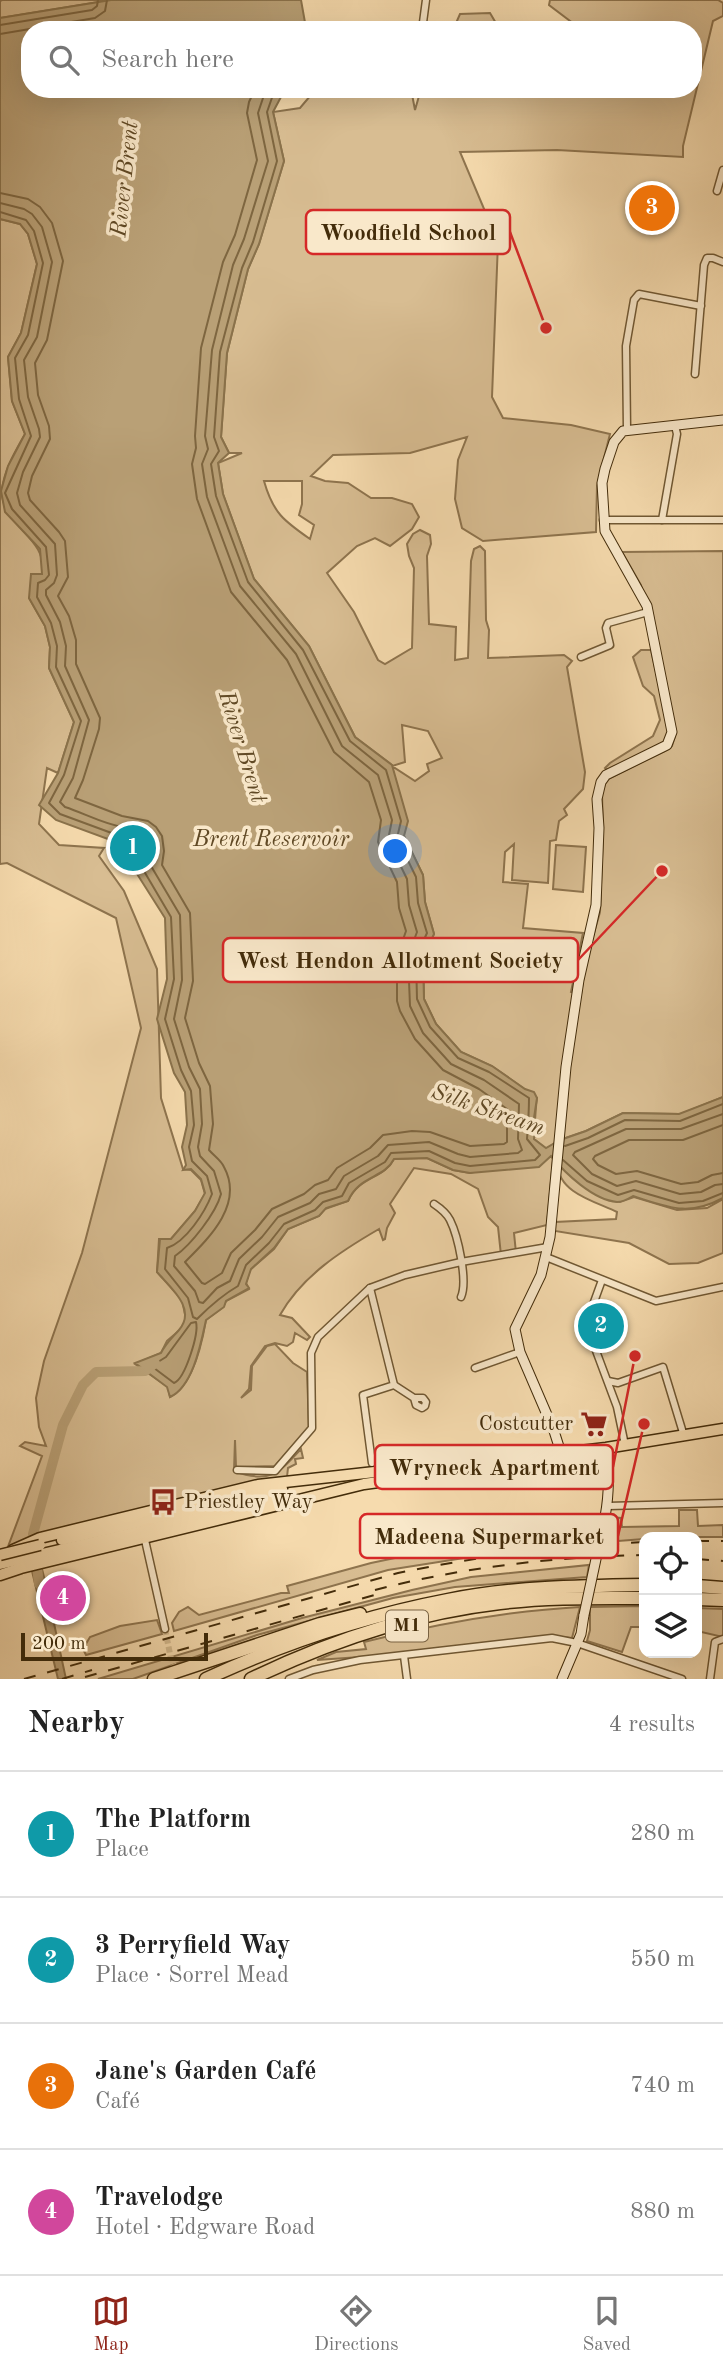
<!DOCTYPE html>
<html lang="en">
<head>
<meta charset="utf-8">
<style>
  :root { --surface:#fff; --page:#f6f6f6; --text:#222; --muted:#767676; --line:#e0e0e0; --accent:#8f2418 }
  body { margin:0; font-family:"Old Standard TT",serif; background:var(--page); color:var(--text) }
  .controls { position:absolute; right:21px; bottom:21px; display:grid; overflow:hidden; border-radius:14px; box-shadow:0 7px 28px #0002 }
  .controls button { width:63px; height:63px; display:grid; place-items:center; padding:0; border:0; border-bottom:2px solid var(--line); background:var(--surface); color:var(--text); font:35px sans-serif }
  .scale { position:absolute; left:21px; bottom:18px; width:187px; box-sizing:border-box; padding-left:7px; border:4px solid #432c0a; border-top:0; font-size:19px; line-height:24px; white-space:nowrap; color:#432c0a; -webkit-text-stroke:5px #f9e8ca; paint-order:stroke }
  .you { position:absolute; left:396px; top:852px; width:24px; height:24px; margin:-18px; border:5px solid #fff; border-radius:50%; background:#1a73e8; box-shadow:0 0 0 10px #1a73e833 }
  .badge { display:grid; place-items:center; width:46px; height:46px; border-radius:50%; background:var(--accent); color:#fff; font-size:23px; font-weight:700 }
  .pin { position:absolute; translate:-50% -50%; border:4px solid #fff; box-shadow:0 2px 7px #0006 }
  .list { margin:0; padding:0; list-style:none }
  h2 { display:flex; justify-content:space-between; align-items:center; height:91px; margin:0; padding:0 28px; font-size:30px }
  h2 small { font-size:23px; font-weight:400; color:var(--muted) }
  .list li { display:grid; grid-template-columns:46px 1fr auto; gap:21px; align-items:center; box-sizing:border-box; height:126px; padding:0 28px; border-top:2px solid var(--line) }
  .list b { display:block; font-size:26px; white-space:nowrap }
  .list p { margin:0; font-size:23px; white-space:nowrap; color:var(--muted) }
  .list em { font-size:23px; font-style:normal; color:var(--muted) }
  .icon { flex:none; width:38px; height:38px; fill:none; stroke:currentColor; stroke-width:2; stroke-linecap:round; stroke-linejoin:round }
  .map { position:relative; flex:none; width:723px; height:1679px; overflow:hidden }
  .search { position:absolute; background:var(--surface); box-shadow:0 7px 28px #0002; left:21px; right:21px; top:21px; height:77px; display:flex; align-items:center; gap:18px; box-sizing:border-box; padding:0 24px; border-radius:28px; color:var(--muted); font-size:26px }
  .sheet { height:595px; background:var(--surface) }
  nav { display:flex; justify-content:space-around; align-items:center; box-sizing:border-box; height:98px; border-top:2px solid var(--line); background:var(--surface); font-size:19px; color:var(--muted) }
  nav a { display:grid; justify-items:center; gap:4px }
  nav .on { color:var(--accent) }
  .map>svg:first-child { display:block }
</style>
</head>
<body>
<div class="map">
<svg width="723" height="1679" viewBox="0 0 723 1679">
  <rect width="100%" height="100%" fill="#f6dbae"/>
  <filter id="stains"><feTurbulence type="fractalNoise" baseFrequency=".00286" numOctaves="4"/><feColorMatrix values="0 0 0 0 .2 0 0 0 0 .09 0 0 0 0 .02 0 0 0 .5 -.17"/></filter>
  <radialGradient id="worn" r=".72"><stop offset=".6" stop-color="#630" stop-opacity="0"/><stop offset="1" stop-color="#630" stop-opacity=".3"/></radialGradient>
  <g fill="#d8bd92" stroke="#8e744e" stroke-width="2" fill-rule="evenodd">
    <polygon points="2,0 111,0 0,18 0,1"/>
    <path d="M550,0H718L723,3V16L713,21L683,146V157L557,150L460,152L498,242L492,397L503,418L571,425L610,434L597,486L596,532L483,541L462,528L455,499L458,460L467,437L410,453L333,455L311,476L325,481L348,483L371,498H392L412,504L419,517L412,529L390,546L375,538L357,546L327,573L354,612L378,660L385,664L412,648L414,568L409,556L407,544L413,534L420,530L430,535L431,544L427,556L429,624L456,627L455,660L468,658L471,561L474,549L480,546L485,551L486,620L489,630L488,658L564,655L572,661L567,667L585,772L583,789L564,809L567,815L559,821L556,840L550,841L548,883L512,880L514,844L505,852L503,882L528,884L523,928L583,933L571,992L581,994L586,961L600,912L603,831L602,794L606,780L665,751L672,746L675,736L641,585L622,552L723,551V1097L681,1114L623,1113L586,1131L560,1140L546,1149L534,1139C535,1124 535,1112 537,1098L492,1066L461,1052L436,1024L424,999L423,958L434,934L425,902L423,875L404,836L392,765L355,737L309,646L254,579L223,494L218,463L242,453H229L221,437L227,353L248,269L259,244L284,161L273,112L300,108L316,89H411L415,110L421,89H693V30H582L549,5ZM264,481H302V504L299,515L314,525L310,539C284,521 273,513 264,481ZM402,725L428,731L442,758L427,764L429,771L415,781L392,766L405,762Z"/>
    <polygon points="490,13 500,30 453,30 460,14"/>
    <path d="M0,219L20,224L28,234L37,264L21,333L8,357L12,401L25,434C15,452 4,470 2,490C0,526 49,537 42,574C41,582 33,591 29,598L45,626L50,647L49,668L74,722L58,773L47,768L39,824L59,845L104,848L99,856L124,891L157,969L161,1098L183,1169L191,1170L201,1180L205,1194L195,1211L171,1239H159L157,1272L182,1300L186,1319L181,1329L167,1341L161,1353L135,1364L168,1387L170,1397C193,1386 202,1343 206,1320L223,1307L226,1301L249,1289L246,1283L250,1270L274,1249L288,1229L319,1216L325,1209L348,1201C359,1176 384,1179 394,1159L427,1158L453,1170L470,1173L481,1170H503L551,1155L553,1159L547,1225L514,1233L516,1253L501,1255L498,1227L488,1217L478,1189L451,1174L414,1168L390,1204L395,1213L387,1228L385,1239L383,1240L379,1229C341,1251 302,1276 280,1315L292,1318L310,1337L307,1340L295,1333L293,1342L287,1346L275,1343L265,1346L251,1366L249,1389L241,1398L251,1390L252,1366L267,1346L275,1344L293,1363L307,1372L309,1427L275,1466L236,1467L235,1440L234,1471C269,1484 278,1474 301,1449L303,1458L295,1459L296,1464L288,1468L287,1477L6,1552L42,1456L20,1446L25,1442L46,1446L39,1427L36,1398L44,1361L82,1253L141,1028L116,918L7,863L0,864Z"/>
    <polygon points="641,650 651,650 669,730 666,741 609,772 605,768 610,763 653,736 660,720 654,696 643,686 633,657"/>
    <polygon points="556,845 586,847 583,892 553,889"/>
    <path d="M558,1165L608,1200L620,1202L634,1197L677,1210L707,1208L723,1199V1253L698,1263L669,1264L629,1243L555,1231V1222L616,1219L617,1212C597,1202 558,1193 558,1165Z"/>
    <polygon points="679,1510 697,1510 698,1526 723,1525 723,1537 644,1537 644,1539 605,1542 611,1517 621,1518 622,1527 679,1526"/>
    <polygon points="579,1523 597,1523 594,1543 515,1550 388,1570 174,1631 172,1623 179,1612 188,1607 199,1615 281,1593 289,1593 287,1586 371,1563 419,1553 418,1548 498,1531 513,1531"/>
    <polygon points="589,1565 587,1577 455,1587 393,1598 257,1635 133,1679 98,1679 302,1618 412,1590 471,1577"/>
    <polygon points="644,1606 644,1627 631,1627 622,1652 587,1641 590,1630 590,1607"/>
    <path d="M580,1607L572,1638L551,1636L403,1654L317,1660L336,1652L366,1649L364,1642C436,1624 506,1611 580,1607Z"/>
    <polygon points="697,1608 723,1609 723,1637 697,1631"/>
    <polygon points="157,1620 162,1634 86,1655 83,1649 90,1637 120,1626"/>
  </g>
  <g fill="#b9a076" stroke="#8a724b" stroke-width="2">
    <path d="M111,0H301L306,28L30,30V89H281L282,95L273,112L284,161L259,244L248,269L227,353L221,437L229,453L218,463L223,494L254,579L309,646L355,737L392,765L408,821L404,836L423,875L425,902L434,934L423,958L424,999L436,1024L461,1052L492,1066L525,1089L534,1092L537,1098L534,1118L536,1123H541V1128L544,1131V1133L535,1131L534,1139L546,1148L560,1140L586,1131L623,1113L679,1114L723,1097V1198C688,1217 668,1207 633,1196C628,1199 622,1202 617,1202C593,1200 565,1173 551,1156L539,1167L470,1173L453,1170L427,1158L394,1159C384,1179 359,1175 348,1201L326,1208L319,1216L288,1229L274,1248L251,1269L246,1284L249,1288L226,1301L224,1307L206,1320C201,1343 193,1387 170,1397L167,1387L135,1363L161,1353C166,1343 172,1338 179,1330C197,1309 171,1288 157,1272L160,1239H171L195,1211L205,1193L201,1179L191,1169L183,1170L186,1165L182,1147L187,1125L185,1092L174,1073L157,1019L167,979L165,918L132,866L138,853L137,845L116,842L56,820L39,805L58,773L74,722L49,668L50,647L45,626L29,598L31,574H42L40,549L5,512L1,491L8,466L25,434L12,401L8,357L21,333L37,264L28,234L20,224L0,219V18Z"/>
    <polygon points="42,1569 44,1577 66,1679 58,1679 32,1571"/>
  </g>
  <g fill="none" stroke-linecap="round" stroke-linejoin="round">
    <g stroke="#7e6640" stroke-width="2">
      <polyline points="0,25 92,10 97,6 98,0"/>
      <polyline points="0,34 95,18 105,11 107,0"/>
      <path d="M0,193L28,199L40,207L52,223L63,261L47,340L35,363L38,395L49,426L50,439L32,476L28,493L30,500L59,532L65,541L68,577L58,596L69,616L76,640V664L100,718L99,729L83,780L75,798L122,816L148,821L156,827L162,836L164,851L162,865L190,913L193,981L185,1018L199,1063L210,1086L213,1124L209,1150C214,1156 221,1160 224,1167C244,1204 210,1237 185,1262L202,1283L205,1284L222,1273L231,1253L255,1230L272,1209L304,1194L315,1185L328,1180L337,1168L370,1148L383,1135L412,1131L430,1132L470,1146L504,1144L507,1142V1109L479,1089L443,1070L415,1039L400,1011L397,1001V957L406,931L399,908L397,882L378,842L381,820L369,782L334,752L287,660L231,592L197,499L192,464L196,448L195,436L201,348L223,262L235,235L257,160L247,113L249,102L255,89"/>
      <path d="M0,203L24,209L32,214L42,227L52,262L37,337L24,360L28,397L39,429L40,437L23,472L17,493L20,505L55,544L57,575L54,583L46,590V595L60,622L66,646L65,666L89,720L73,778L60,802L65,807C84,813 103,824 123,827C132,828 142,827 149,834C157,843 153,856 151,866L180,915L182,980L174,1019L189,1067L200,1089L202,1124L198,1147L200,1156L214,1171L221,1194C216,1213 191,1245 175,1256L174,1266L195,1291L199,1302L203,1303L217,1288L230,1281L239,1259L262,1237L278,1217L310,1203L319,1194L336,1189L344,1176L378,1156L388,1145L429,1142L458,1154L470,1157L518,1153L522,1150L518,1139L519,1104L484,1080L451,1064L423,1033L410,1006L408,956L417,932L409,905L407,879L388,840L392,820L378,775L342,746L296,654L240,586L207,497L202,464L208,449L205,436L212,350L233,265L244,239L268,161L258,113L266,89"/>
      <path d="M0,212L26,220L34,231L43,263L28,335L15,358L19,399L31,436L5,493L12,509L46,547L49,575L45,580L38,583L37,597L51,623L57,646L56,667L81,721L64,775L49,803L60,814L117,835L141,839L145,853L141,866L171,917L174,979L165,1019L181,1070L191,1091L194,1125L189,1147L192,1161L207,1176L212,1194C205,1212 186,1242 167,1248L165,1269L188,1298L193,1317L197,1319C208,1308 224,1294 238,1286L246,1265L269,1243L284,1224L315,1210L323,1202L342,1196L349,1183L385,1162L391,1153L429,1151L455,1163L470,1166L535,1160L540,1155L527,1139C528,1126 529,1112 529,1098L489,1072L458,1058L430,1027L417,999L416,957L427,933L418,903L416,877L397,838L401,821L386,770L350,741L303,650L248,582L216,496L211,464L219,451L214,437L220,352L242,268L253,242L277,161L267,112L275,89"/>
      <polyline points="723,1114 681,1129 626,1129 575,1152 573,1155 592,1174 617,1186 636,1181 680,1194 701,1192 715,1185 723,1184"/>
      <polyline points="723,1125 683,1140 629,1140 595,1156 593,1159 598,1165 616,1174 637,1171 681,1184 698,1182 712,1175 723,1173"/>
      <polyline points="565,1146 588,1138 625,1120 680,1121 723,1104"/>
      <polyline points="563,1160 587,1181 618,1195 634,1190 679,1203 703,1201 723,1193"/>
      <path d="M196,1322C199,1334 185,1379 174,1383L154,1368L153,1365L166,1357L191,1323Z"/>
    </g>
    <polyline stroke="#b9a076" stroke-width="10" points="39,1584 33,1534 63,1425 83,1385 96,1372 145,1371 155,1363"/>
    <polyline stroke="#d2b88d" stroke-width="6" stroke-dasharray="6 3" stroke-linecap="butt" points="165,1629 171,1659 180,1679"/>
    <defs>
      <g id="street">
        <polyline points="422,30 426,0"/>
        <polyline points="717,191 723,170"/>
        <polyline points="695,374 704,265 707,258 713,258 723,262"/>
        <polyline points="627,429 626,346 634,300 639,294 701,306"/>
        <polyline points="603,520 723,520"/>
        <polyline points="662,520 677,434 675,426"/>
        <polyline points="581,657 610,645 606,628 608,623 648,612"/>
        <path d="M434,1204C440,1208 447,1214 450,1220C458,1236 468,1281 461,1297"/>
        <polyline points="546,1257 656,1301 723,1287"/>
        <polyline points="602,1280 586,1324 617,1407 625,1445"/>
        <polyline points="370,1288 394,1385 363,1395 372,1463"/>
        <polyline points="475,1368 520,1352"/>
        <polyline points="608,1381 618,1383 663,1367 684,1436"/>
        <polyline points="394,1385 414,1398 423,1398 426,1402 425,1406 422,1408 416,1405 414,1398"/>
        <polyline points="237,1470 275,1471 312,1428 311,1353 318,1337 370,1288 405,1275 461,1262 548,1247"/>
        <polyline points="608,1506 723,1503"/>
        <polyline points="145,1540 165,1629"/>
        <polyline points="404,1656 407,1679"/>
        <polyline points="289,1679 313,1670 360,1660 552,1638 577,1643 682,1679"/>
        <polyline points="710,1679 715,1642 723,1639"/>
      </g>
      <g id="secondary">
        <polyline points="561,1453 554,1431 520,1352 515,1329 541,1275 550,1237 566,1067 579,980 596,905 599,828 597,799 601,782 606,775 667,745 672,732 647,606 605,531 602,483 605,469 614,442 623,431 723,420"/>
        <path d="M602,1531C609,1502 610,1478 606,1448"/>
        <polyline points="562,1679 581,1634 584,1615"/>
      </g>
      <g id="primary">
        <polyline points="62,1540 282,1489"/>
        <polyline points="13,1550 40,1538 258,1485 509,1457 520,1458 606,1448 723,1429"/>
        <polyline points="0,1564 279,1499"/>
        <polyline points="0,1575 21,1568 364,1484 474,1469"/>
      </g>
      <g id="highway">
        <polyline points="697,1586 723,1588"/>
        <polyline points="697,1599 723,1600"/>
        <polyline points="154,1679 320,1624 360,1614"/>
        <path d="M206,1679C283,1643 365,1616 448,1600C512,1587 579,1586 644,1585"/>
        <path d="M251,1679C330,1641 413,1613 500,1603C548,1597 596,1598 644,1598"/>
      </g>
    </defs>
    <use href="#street" stroke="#705833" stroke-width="9"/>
    <use href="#secondary" stroke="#432c0a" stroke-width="11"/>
    <use href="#primary" stroke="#432c0a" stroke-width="13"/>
    <use href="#highway" stroke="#432c0a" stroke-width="15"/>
    <use href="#street" stroke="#f9e8ca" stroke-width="6"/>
    <use href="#secondary" stroke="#f9e8ca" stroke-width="9"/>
    <use href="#primary" stroke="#f6dbae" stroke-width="10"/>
    <use href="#highway" stroke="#f6dbae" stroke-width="12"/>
    <g stroke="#432c0a" stroke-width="2" stroke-dasharray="12 12" stroke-linecap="butt">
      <polyline points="697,1541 723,1541"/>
      <polyline points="697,1559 723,1561"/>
      <path d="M375,1590C463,1567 554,1557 644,1555"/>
      <polyline points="85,1677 385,1592"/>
      <path d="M24,1679L398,1573C480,1556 561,1546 644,1542"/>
      <polyline points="62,1679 92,1670"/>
    </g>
    <defs>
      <polyline id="secondary-bridge" points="584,1615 602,1531"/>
      <polyline id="primary-bridge" points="0,1555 40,1545"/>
    </defs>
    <use href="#secondary-bridge" stroke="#432c0a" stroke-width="11" stroke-linecap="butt"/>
    <use href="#primary-bridge" stroke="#432c0a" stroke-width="13" stroke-linecap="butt"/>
    <use href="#secondary-bridge" stroke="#f9e8ca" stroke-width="9"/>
    <use href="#primary-bridge" stroke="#f6dbae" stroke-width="10"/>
  </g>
  <defs>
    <symbol id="supermarket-bare" viewBox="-9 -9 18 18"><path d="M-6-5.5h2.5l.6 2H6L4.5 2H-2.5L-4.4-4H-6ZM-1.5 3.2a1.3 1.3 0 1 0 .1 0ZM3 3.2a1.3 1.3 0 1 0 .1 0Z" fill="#8f2418" stroke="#f9e8ca" stroke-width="2.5" paint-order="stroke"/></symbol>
    <symbol id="bus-bare" viewBox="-9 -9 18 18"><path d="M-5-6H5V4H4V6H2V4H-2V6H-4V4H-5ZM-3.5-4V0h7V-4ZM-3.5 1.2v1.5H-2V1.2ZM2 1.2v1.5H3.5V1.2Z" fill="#8f2418" stroke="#f9e8ca" stroke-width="2.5" paint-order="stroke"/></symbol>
  </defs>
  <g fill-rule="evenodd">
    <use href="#supermarket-bare" x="575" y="1405" width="38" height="38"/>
    <use href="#bus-bare" x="144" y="1483" width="38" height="38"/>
  </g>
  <g text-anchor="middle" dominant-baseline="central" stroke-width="7" stroke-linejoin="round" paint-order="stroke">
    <rect fill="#f9e8ca" stroke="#7a6444" stroke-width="2" x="386" y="1610.5" width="42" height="31" rx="5"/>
    <g font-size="19" font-weight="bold" fill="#432c0a">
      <text x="407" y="1626">M1</text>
    </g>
    <g font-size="21" fill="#432c0a" stroke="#f9e8ca" text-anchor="end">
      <text x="573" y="1424">Costcutter</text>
      <text x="184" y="1502" text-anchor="start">Priestley Way</text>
    </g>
    <g font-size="23" font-style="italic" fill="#604925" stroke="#f9e8ca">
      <text transform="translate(125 179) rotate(-84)">River Brent</text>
      <text transform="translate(242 747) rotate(73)">River Brent</text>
      <text x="271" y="839">Brent Reservoir</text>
      <text transform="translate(488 1110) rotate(19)">Silk Stream</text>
    </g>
  </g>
  <path fill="none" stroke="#d62828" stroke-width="2.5" d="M546 328L510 232M662 871L578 960M635 1356L613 1467M644 1424L618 1536"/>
  <g fill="#d62828" stroke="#f9e8ca" stroke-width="2.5">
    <circle cx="546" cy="328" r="7"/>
    <circle cx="662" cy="871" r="7"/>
    <circle cx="635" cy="1356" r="7"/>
    <circle cx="644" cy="1424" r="7"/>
  </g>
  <g fill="#f9e8ca" stroke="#d62828" stroke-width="2.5">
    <rect x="306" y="210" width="204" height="44" rx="7"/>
    <rect x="223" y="938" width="355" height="44" rx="7"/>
    <rect x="375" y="1445" width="238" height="44" rx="7"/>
    <rect x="360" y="1514" width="258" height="44" rx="7"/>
  </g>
  <g font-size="23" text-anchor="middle" font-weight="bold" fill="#432c0a">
    <text x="408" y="240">Woodfield School</text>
    <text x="400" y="968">West Hendon Allotment Society</text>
    <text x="494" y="1475">Wryneck Apartment</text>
    <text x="489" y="1544">Madeena Supermarket</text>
  </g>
  <rect width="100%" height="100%" filter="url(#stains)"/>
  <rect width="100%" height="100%" fill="url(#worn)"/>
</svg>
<div class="controls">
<button><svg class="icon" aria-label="locate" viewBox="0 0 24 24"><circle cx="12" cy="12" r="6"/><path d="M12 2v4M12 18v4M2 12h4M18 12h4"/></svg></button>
<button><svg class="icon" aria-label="layers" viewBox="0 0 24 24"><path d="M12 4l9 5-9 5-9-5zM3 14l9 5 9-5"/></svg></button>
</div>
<div class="scale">200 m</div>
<div class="you"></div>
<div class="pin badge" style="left:133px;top:848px;background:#0f9aa8">1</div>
<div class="pin badge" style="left:601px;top:1326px;background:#0f9aa8">2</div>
<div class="pin badge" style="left:652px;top:208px;background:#e8710a">3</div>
<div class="pin badge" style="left:63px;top:1598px;background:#d1479c">4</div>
<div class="search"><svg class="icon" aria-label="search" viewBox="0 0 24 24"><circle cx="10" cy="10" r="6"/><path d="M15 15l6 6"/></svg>Search here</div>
</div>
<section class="sheet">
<h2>Nearby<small>4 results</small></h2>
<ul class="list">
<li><span class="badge" style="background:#0f9aa8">1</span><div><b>The Platform</b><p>Place</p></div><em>280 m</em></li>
<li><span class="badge" style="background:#0f9aa8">2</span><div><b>3 Perryfield Way</b><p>Place · Sorrel Mead</p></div><em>550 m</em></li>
<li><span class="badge" style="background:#e8710a">3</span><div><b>Jane's Garden Café</b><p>Café</p></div><em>740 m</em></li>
<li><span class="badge" style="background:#d1479c">4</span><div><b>Travelodge</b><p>Hotel · Edgware Road</p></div><em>880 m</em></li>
</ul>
</section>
<nav>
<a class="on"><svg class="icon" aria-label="map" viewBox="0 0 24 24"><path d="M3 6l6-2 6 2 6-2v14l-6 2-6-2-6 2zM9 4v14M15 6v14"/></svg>Map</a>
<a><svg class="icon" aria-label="directions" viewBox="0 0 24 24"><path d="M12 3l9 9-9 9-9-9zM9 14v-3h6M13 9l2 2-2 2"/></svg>Directions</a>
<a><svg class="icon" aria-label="saved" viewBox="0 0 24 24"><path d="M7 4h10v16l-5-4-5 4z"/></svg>Saved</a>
</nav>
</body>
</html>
